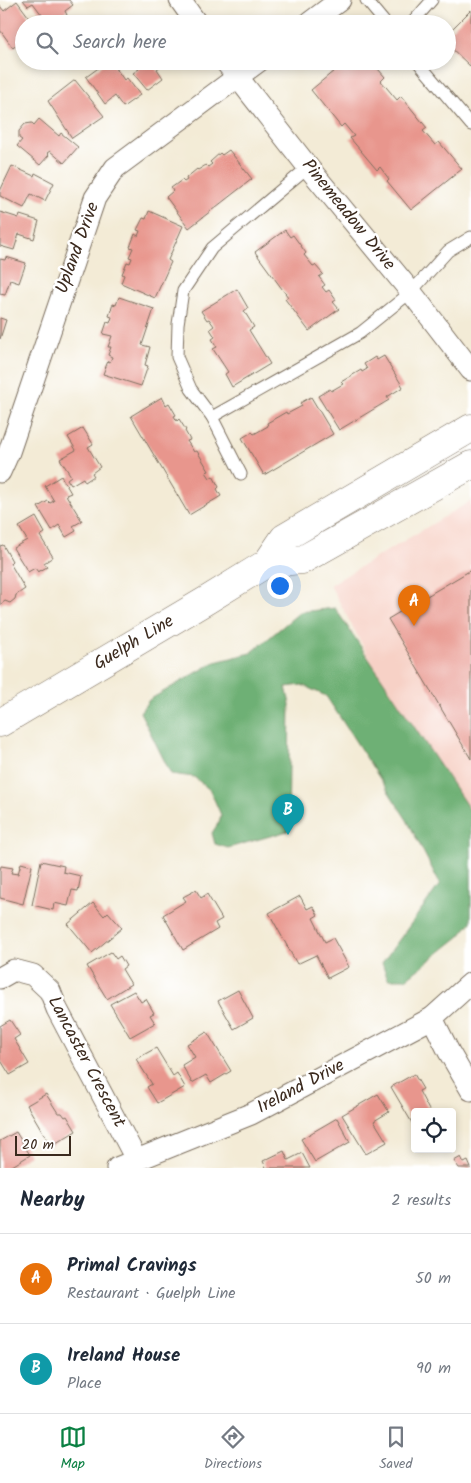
<!DOCTYPE html>
<html lang="en">
<head>
<meta charset="utf-8">
<style>
  :root { --surface:#fff; --page:#f2f2f3; --text:#1f2937; --muted:#747a83; --line:#e0e1e3; --accent:#0b8043 }
  body { margin:0; font-family:Kalam,sans-serif; background:var(--page); color:var(--text) }
  .controls { position:absolute; right:15px; bottom:15px; display:grid; overflow:hidden; border-radius:5px; box-shadow:0 2px 8px #0003 }
  .controls button { width:45px; height:45px; display:grid; place-items:center; padding:0; border:0; border-bottom:1px solid var(--line); background:var(--surface); color:var(--text); font:25px sans-serif }
  .scale { position:absolute; left:15px; bottom:12px; width:56px; box-sizing:border-box; padding-left:5px; border:2px solid #3b2a1e; border-top:0; font-size:14px; line-height:18px; white-space:nowrap; color:#3b2a1e; -webkit-text-stroke:4px #fff; paint-order:stroke }
  .you { position:absolute; left:279px; top:585px; width:18px; height:18px; margin:-12px; border:4px solid #fff; border-radius:50%; background:#1a73e8; box-shadow:0 0 0 8px #1a73e833 }
  .badge { display:grid; place-items:center; width:32px; height:32px; border-radius:50%; background:var(--accent); color:#fff; font-size:16px; font-weight:700 }
  .pin { position:absolute; translate:-50% -41px; filter:drop-shadow(0 1px 2px #0008) }
  .pin::after { content:''; position:absolute; top:26px; width:18px; height:15px; background:inherit; clip-path:polygon(0 0,100% 0,50% 100%) }
  .list { margin:0; padding:0; list-style:none }
  h2 { display:flex; justify-content:space-between; align-items:center; height:65px; margin:0; padding:0 20px; font-size:21px }
  h2 small { font-size:16px; font-weight:400; color:var(--muted) }
  .list li { display:grid; grid-template-columns:32px 1fr auto; gap:15px; align-items:center; box-sizing:border-box; height:90px; padding:0 20px; border-top:1px solid var(--line) }
  .list b { display:block; font-size:19px; white-space:nowrap }
  .list p { margin:0; font-size:16px; white-space:nowrap; color:var(--muted) }
  .list em { font-size:16px; font-style:normal; color:var(--muted) }
  .icon { flex:none; width:28px; height:28px; fill:none; stroke:currentColor; stroke-width:2; stroke-linecap:round; stroke-linejoin:round }
  .map { position:relative; flex:none; width:471px; height:1168px; overflow:hidden }
  .search { position:absolute; background:var(--surface); box-shadow:0 2px 8px #0003; left:15px; right:15px; top:15px; height:55px; display:flex; align-items:center; gap:12px; box-sizing:border-box; padding:0 18px; border-radius:28px; color:var(--muted); font-size:19px }
  .sheet { height:245px; background:var(--surface) }
  nav { display:flex; justify-content:space-around; align-items:center; box-sizing:border-box; height:70px; border-top:1px solid var(--line); background:var(--surface); font-size:14px; color:var(--muted) }
  nav a { display:grid; justify-items:center; gap:2px }
  nav .on { color:var(--accent) }
  .map>svg:first-child { display:block }
</style>
</head>
<body>
<div class="map">
<svg width="471" height="1168" viewBox="0 0 471 1168">
  <rect width="100%" height="100%" fill="#fff"/>
  <filter id="ink" filterUnits="userSpaceOnUse"><feTurbulence type="fractalNoise" baseFrequency=".02" numOctaves="2"/><feDisplacementMap in="SourceGraphic" scale="10" xChannelSelector="R" yChannelSelector="G"/><feConvolveMatrix kernelMatrix="1 2 1 2 8 2 1 2 1" color-interpolation-filters="sRGB"/></filter>
  <filter id="wash" filterUnits="userSpaceOnUse"><feTurbulence type="fractalNoise" baseFrequency=".0096" numOctaves="4" result="noise"/><feDisplacementMap in="SourceGraphic" scale="20" xChannelSelector="R" yChannelSelector="G"/><feGaussianBlur stdDeviation="1.12" result="paint"/><feColorMatrix in="noise" values="0 0 0 0 0 0 0 0 0 0 0 0 0 0 0 0 0 1.4 0 .05"/><feComposite in="paint" operator="in"/></filter>
  <g filter="url(#wash)">
    <rect width="100%" height="100%" fill="#f3ebd6"/>
    <polygon fill="#f7d1c6" points="471,501 471,836 384,685 330,585"/>
    <polygon fill="#6eb074" stroke="#546d49" points="335,608 471,812 471,922 460,936 406,979 388,979 382,963 440,884 407,820 326,696 302,685 286,687 290,704 288,831 228,848 215,844 212,833 219,822 221,815 210,790 194,777 171,774 140,712 149,700 215,662 251,653 300,612"/>
    <g id="blocks">
      <g fill="#e8968d">
        <polygon points="23,0 69,0 73,5 65,11 67,15 58,22 55,18 48,23 33,3 28,6"/>
        <polygon points="17,1 34,24 24,24 24,39 13,48 0,30 0,6 4,11"/>
        <polygon points="471,10 471,67 447,44 447,34"/>
        <polygon points="108,61 111,61 124,80 127,78 140,95 123,107 115,96 105,104 86,77"/>
        <polygon points="133,61 167,61 157,69 163,78 147,90 133,73 139,69"/>
        <polygon points="346,61 371,61 385,77 381,81 397,100 401,96 427,128 423,131 435,145 439,142 462,169 411,210 387,181 389,179 380,167 377,170 350,138 354,136 344,124 341,127 311,90"/>
        <polygon points="75,80 104,116 72,138 48,101"/>
        <polygon points="39,119 59,136 61,133 78,147 64,163 50,151 47,153 49,155 40,165 17,146 22,140 19,138 19,131 25,124 32,123 34,125"/>
        <polygon points="229,150 252,179 189,228 166,197 173,191 171,188 182,180 184,182 187,180 186,178 197,169 198,170 206,165 208,167 212,164 210,162 220,153 222,155"/>
        <polygon points="12,166 34,176 35,173 54,183 45,201 31,194 24,208 0,196 0,191"/>
        <polygon points="149,211 183,226 168,260 171,262 155,298 121,283 124,275 122,274 127,262 130,263 132,258 129,257 133,248 130,247 135,234 138,236 140,231 137,230 143,218 146,219"/>
        <polygon points="0,212 19,218 20,215 39,221 34,239 19,234 14,250 0,246"/>
        <polygon points="285,230 290,237 293,235 306,253 304,255 313,266 315,265 323,274 319,277 325,285 322,287 326,292 329,290 336,300 333,302 339,309 309,331 285,299 288,297 255,252"/>
        <polygon points="6,257 26,263 19,283 10,280 5,295 0,294 0,259 5,260"/>
        <polygon points="237,289 248,308 244,311 254,327 249,330 270,364 232,387 225,374 228,372 213,349 217,347 212,339 215,337 210,329 214,326 209,319 207,320 201,311"/>
        <polygon points="119,297 154,309 142,345 150,347 145,365 148,366 141,386 103,374 108,361 110,362 112,357 108,355 111,347 108,347 112,336 103,334 107,322 110,323 112,317 109,316 113,304 116,305"/>
        <polygon points="0,318 6,320 0,339"/>
        <polygon points="384,356 403,387 387,397 389,400 339,430 318,396 330,389 331,391 343,384 341,382 361,370 362,372 367,369 364,364 375,357 377,360"/>
        <polygon points="162,397 166,405 169,403 176,415 174,416 177,421 179,419 186,430 185,431 190,440 187,441 194,452 197,451 209,471 206,472 210,478 213,476 219,487 217,489 221,496 189,515 131,416"/>
        <polygon points="311,397 333,434 264,475 242,438 252,432 254,434 268,426 267,423 286,412 287,414 302,406 300,403"/>
        <polygon points="83,428 93,444 88,447 100,467 92,473 94,476 85,482 83,478 71,485 67,479 71,476 60,459 76,450 68,437"/>
        <polygon points="61,476 71,493 66,495 82,521 73,526 76,531 66,537 59,525 52,530 38,507 48,501 50,503 54,501 45,486"/>
        <polygon points="36,517 45,533 40,536 53,557 44,563 47,567 38,572 35,568 28,572 13,548 27,540 19,527"/>
        <polygon points="3,545 12,561 10,563 25,589 16,595 15,599 10,603 5,601 0,605 0,546"/>
        <polygon points="471,570 471,759 388,619"/>
        <polygon points="41,861 64,866 63,872 81,876 78,891 72,890 68,906 54,903 53,910 32,905"/>
        <polygon points="21,863 32,866 23,904 0,898 0,870 1,866 13,868 11,873 18,874"/>
        <polygon points="196,890 201,898 207,894 222,919 215,923 218,929 183,950 163,915 186,901 183,897"/>
        <polygon points="300,896 307,909 313,906 318,915 313,918 325,942 333,938 349,967 328,978 316,955 297,964 269,913"/>
        <polygon points="93,903 104,916 108,912 122,928 92,953 68,924"/>
        <polygon points="111,952 116,959 120,956 126,966 122,969 131,984 107,999 87,966"/>
        <polygon points="238,990 253,1018 234,1029 218,1001"/>
        <polygon points="134,991 141,1002 146,999 154,1013 150,1015 155,1023 130,1037 110,1004"/>
        <polygon points="10,1020 20,1035 14,1039 29,1064 10,1075 0,1059 0,1026"/>
        <polygon points="207,1032 231,1071 211,1083 206,1075 192,1083 182,1065 195,1057 187,1044"/>
        <polygon points="156,1048 173,1076 177,1073 185,1087 157,1103 147,1087 152,1084 136,1059"/>
        <polygon points="414,1074 423,1089 419,1091 430,1112 415,1112 415,1128 391,1087"/>
        <polygon points="46,1094 58,1113 62,1113 65,1117 67,1116 76,1131 51,1146 27,1105"/>
        <polygon points="378,1094 389,1112 374,1121 387,1142 366,1154 342,1115"/>
        <polygon points="337,1118 350,1142 315,1162 301,1139"/>
        <polygon points="16,1132 30,1155 9,1168 0,1168 0,1141"/>
        <polygon points="284,1151 288,1160 302,1153 310,1168 266,1168 263,1161"/>
        <polygon points="461,1157 464,1163 468,1161 471,1168 459,1168 454,1161"/>
      </g>
    </g>
  </g>
  <g filter="url(#ink)">
    <use href="#blocks" fill-opacity="0" stroke="#7b6e5e" stroke-width="1"/>
    <g fill="none" stroke-linecap="round" stroke-linejoin="round">
      <defs>
        <g id="lane">
          <polyline points="366,0 386,24"/>
          <polyline points="411,24 432,0"/>
          <polyline points="417,61 471,125"/>
          <polyline points="212,417 360,333 411,292 448,251 471,237"/>
          <polyline points="241,474 212,417 191,389 177,357 178,324 183,291 212,248 308,167"/>
        </g>
        <g id="street">
          <polyline points="180,0 197,24"/>
          <polyline points="308,24 340,0"/>
          <polyline points="225,61 308,167 411,292 471,370"/>
          <polyline points="0,472 9,452 95,198 115,168 259,61"/>
          <polyline points="0,978 14,970 33,975 50,991 57,1009 136,1159"/>
          <polyline points="432,1018 449,1052 471,1090"/>
          <polyline points="117,1168 251,1114 432,1018 471,983"/>
        </g>
        <g id="secondary">
          <polyline points="267,563 302,560 471,465"/>
          <polyline points="0,723 207,600 267,563 284,538 471,428"/>
        </g>
      </defs>
      <use href="#lane" stroke="#7b6e5e" stroke-width="13"/>
      <use href="#street" stroke="#7b6e5e" stroke-width="23"/>
      <use href="#secondary" stroke="#7b6e5e" stroke-width="29"/>
      <use href="#lane" stroke="#fff" stroke-width="11"/>
      <use href="#street" stroke="#fff" stroke-width="21"/>
      <use href="#secondary" stroke="#fff" stroke-width="28"/>
    </g>
  </g>
  <g text-anchor="middle" dominant-baseline="central" stroke-width="5" stroke-linejoin="round" paint-order="stroke">
    <g font-size="18" fill="#3b2a1e" stroke="#fff">
      <text transform="translate(348 215) rotate(51)">Pinemeadow Drive</text>
      <text transform="translate(78 248) rotate(-70)">Upland Drive</text>
      <text transform="translate(134 643) rotate(-31)">Guelph Line</text>
      <text transform="translate(86 1062) rotate(62)">Lancaster Crescent</text>
      <text transform="translate(301 1087) rotate(-28)">Ireland Drive</text>
    </g>
  </g>
</svg>
<div class="controls">
<button><svg class="icon" aria-label="locate" viewBox="0 0 24 24"><circle cx="12" cy="12" r="6"/><path d="M12 2v4M12 18v4M2 12h4M18 12h4"/></svg></button>
</div>
<div class="scale">20 m</div>
<div class="you"></div>
<div class="pin badge" style="left:414px;top:626px;background:#e8710a">A</div>
<div class="pin badge" style="left:288px;top:835px;background:#0f9aa8">B</div>
<div class="search"><svg class="icon" aria-label="search" viewBox="0 0 24 24"><circle cx="10" cy="10" r="6"/><path d="M15 15l6 6"/></svg>Search here</div>
</div>
<section class="sheet">
<h2>Nearby<small>2 results</small></h2>
<ul class="list">
<li><span class="badge" style="background:#e8710a">A</span><div><b>Primal Cravings</b><p>Restaurant · Guelph Line</p></div><em>50 m</em></li>
<li><span class="badge" style="background:#0f9aa8">B</span><div><b>Ireland House</b><p>Place</p></div><em>90 m</em></li>
</ul>
</section>
<nav>
<a class="on"><svg class="icon" aria-label="map" viewBox="0 0 24 24"><path d="M3 6l6-2 6 2 6-2v14l-6 2-6-2-6 2zM9 4v14M15 6v14"/></svg>Map</a>
<a><svg class="icon" aria-label="directions" viewBox="0 0 24 24"><path d="M12 3l9 9-9 9-9-9zM9 14v-3h6M13 9l2 2-2 2"/></svg>Directions</a>
<a><svg class="icon" aria-label="saved" viewBox="0 0 24 24"><path d="M7 4h10v16l-5-4-5 4z"/></svg>Saved</a>
</nav>
</body>
</html>
